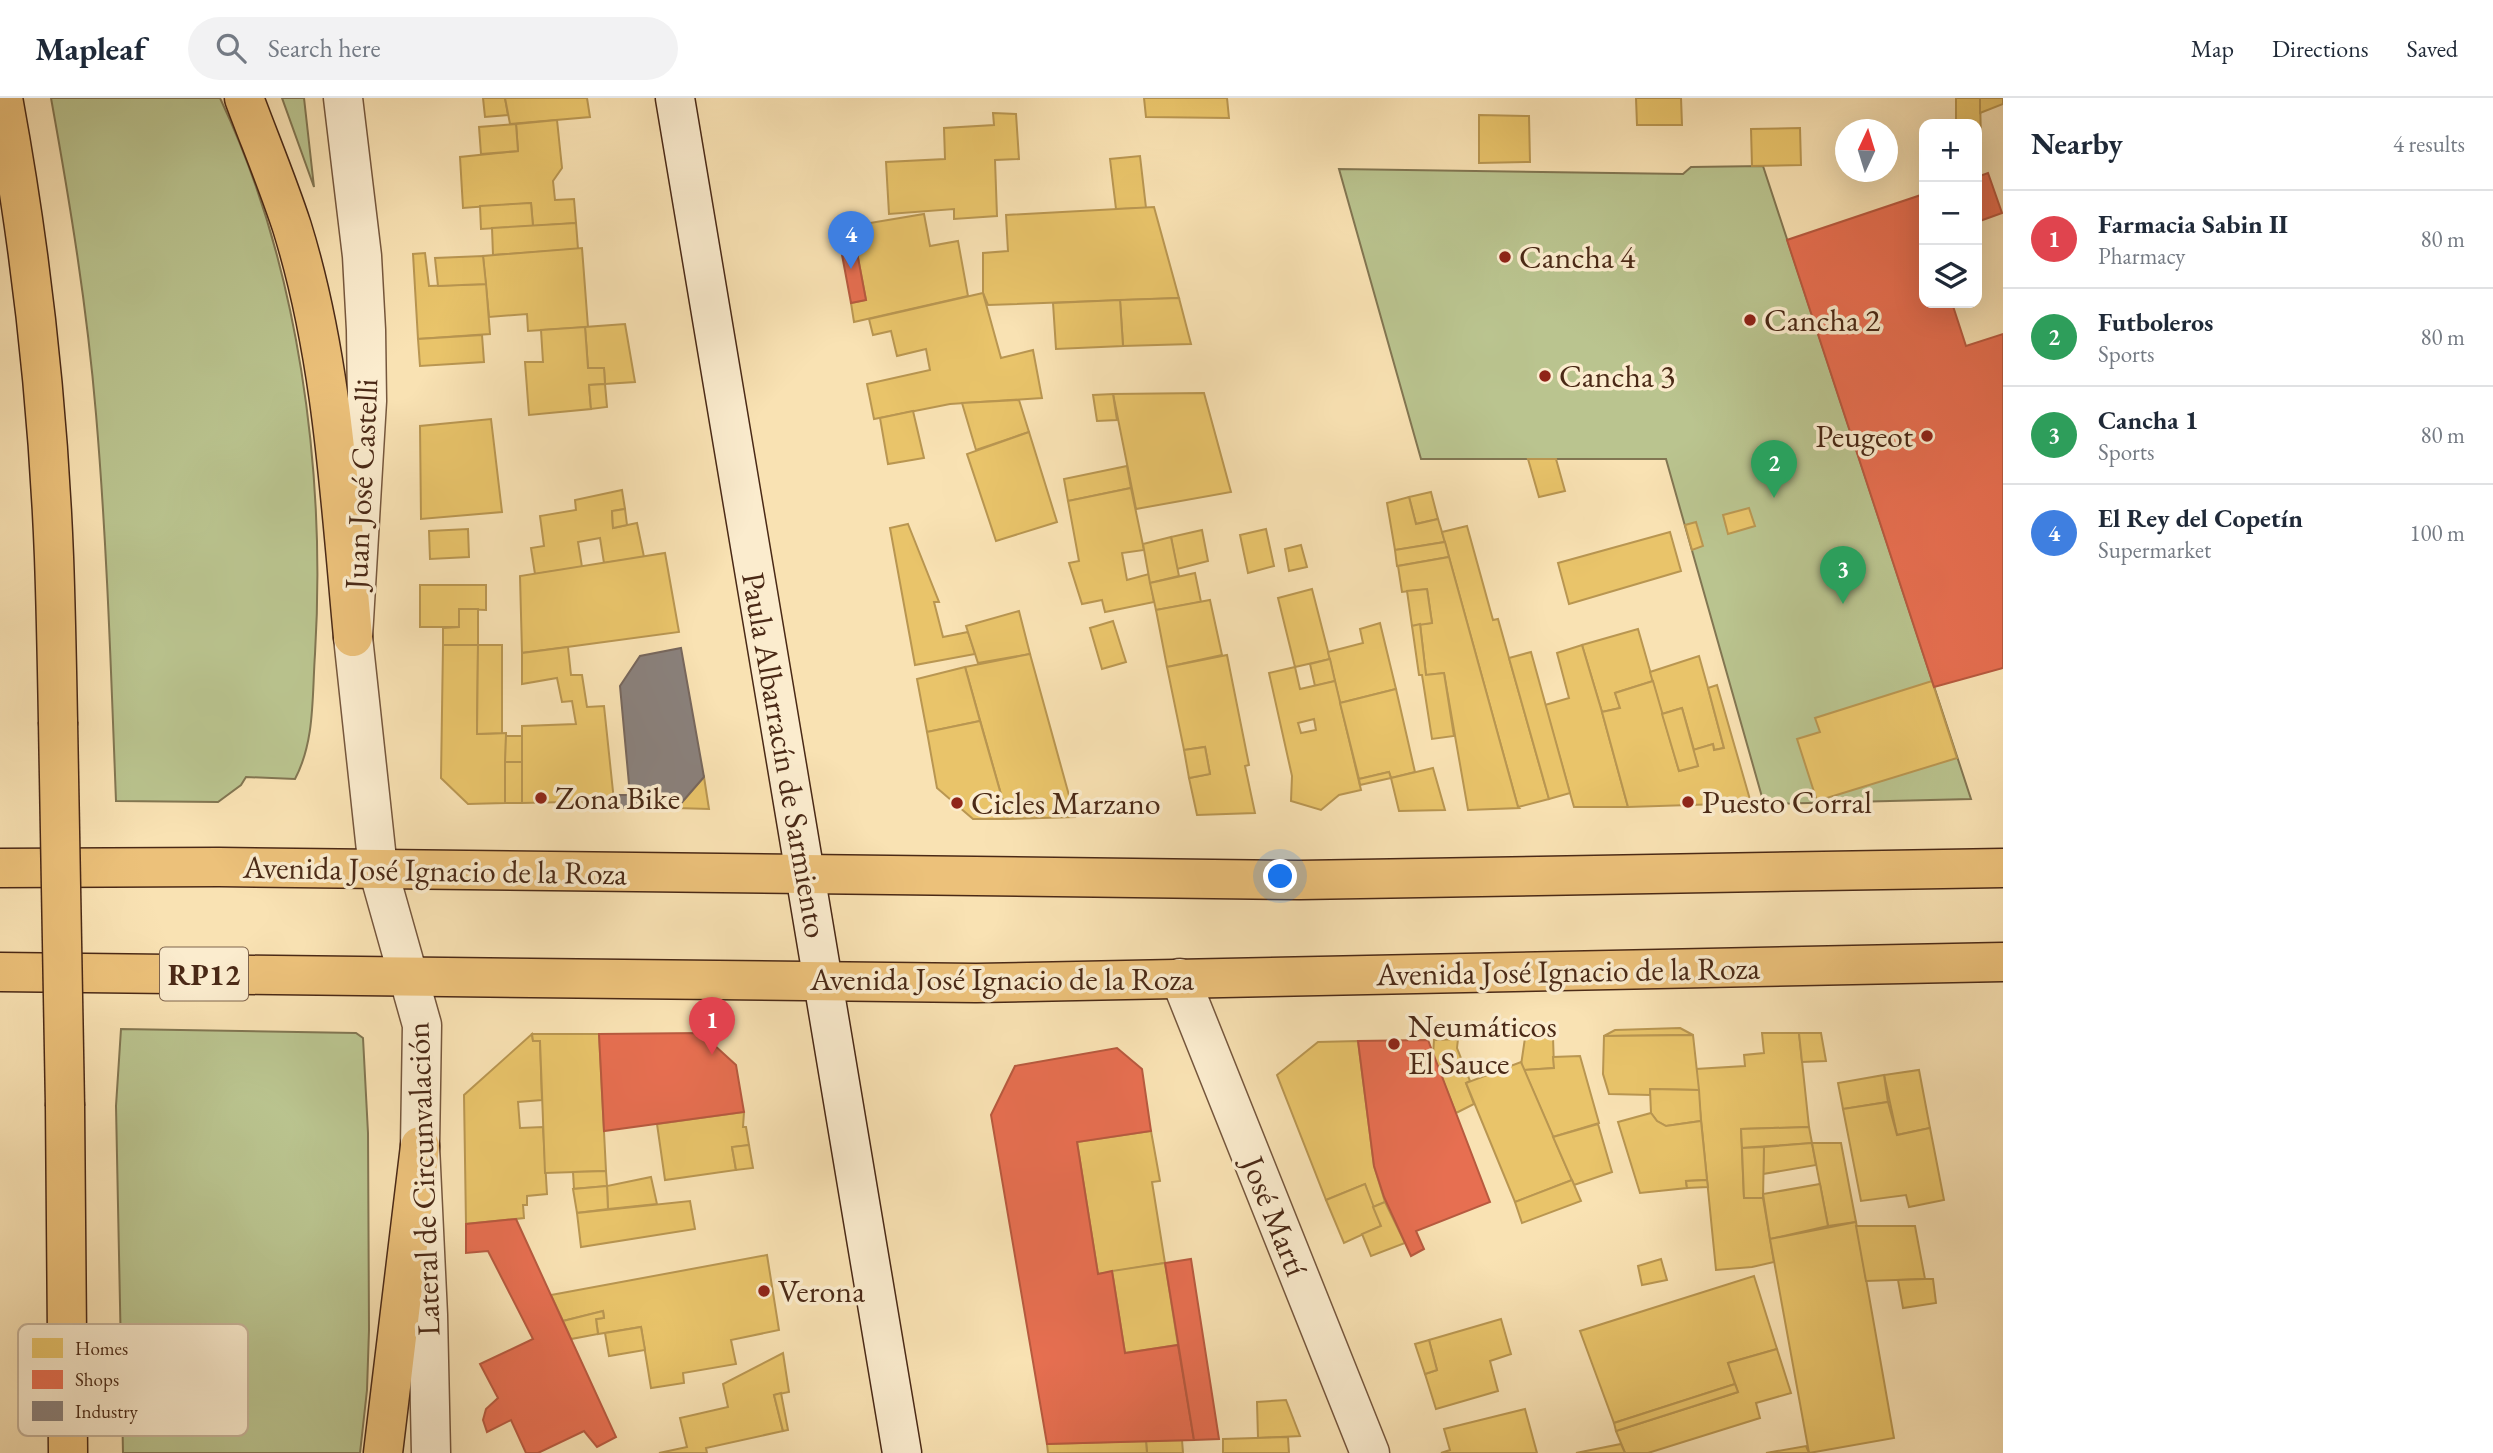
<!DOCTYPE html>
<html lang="en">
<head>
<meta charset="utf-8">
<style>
  :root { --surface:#fff; --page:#f2f2f3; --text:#1f2937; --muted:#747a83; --line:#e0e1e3; --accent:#ea580c }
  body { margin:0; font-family:"EB Garamond",serif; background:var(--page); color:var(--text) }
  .controls { position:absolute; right:21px; top:21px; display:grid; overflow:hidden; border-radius:14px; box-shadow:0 7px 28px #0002 }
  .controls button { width:63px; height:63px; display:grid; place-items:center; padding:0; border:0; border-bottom:2px solid var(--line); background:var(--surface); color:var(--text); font:35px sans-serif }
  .compass { position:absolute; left:1835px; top:21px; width:63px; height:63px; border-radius:50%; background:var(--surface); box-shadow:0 7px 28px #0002; rotate:4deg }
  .you { position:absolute; left:1281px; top:779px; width:24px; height:24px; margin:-18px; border:5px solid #fff; border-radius:50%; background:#1a73e8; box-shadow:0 0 0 10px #1a73e833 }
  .badge { display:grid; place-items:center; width:46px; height:46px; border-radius:50%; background:var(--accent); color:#fff; font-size:23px; font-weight:700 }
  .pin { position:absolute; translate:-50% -58px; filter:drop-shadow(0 2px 4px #0008) }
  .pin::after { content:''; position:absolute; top:37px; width:24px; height:21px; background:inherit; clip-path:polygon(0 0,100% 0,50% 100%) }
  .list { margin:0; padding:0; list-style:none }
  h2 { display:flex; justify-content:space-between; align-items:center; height:91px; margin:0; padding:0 28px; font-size:30px }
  h2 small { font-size:23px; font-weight:400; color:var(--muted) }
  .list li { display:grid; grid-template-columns:46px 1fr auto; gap:21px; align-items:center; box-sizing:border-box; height:98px; padding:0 28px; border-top:2px solid var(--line) }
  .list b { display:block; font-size:26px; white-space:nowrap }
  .list p { margin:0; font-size:23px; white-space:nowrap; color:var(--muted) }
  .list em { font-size:23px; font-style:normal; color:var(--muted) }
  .icon { flex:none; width:38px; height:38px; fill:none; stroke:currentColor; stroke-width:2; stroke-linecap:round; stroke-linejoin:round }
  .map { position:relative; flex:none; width:2003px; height:1355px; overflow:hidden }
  header { display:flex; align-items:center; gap:42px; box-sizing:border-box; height:98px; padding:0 35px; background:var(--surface); border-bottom:2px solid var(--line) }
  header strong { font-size:33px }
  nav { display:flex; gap:38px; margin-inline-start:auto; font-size:24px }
  .search { width:490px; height:63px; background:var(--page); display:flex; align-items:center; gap:18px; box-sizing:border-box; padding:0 24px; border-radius:38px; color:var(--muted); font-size:26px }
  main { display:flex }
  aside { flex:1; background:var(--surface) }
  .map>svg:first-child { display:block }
</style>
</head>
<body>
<header>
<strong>Mapleaf</strong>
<div class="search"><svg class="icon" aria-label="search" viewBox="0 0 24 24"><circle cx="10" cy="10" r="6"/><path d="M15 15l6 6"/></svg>Search here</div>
<nav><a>Map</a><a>Directions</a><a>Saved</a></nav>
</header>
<main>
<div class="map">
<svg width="2003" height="1355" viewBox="0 0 2003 1355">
  <rect width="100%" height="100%" fill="#f9e2b3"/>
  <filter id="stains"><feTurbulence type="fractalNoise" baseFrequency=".00286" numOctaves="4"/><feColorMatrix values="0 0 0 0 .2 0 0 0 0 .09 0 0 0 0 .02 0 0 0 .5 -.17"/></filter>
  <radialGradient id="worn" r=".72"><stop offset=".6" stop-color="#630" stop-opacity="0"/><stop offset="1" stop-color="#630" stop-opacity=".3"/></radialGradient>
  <g fill="#bac48f" stroke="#827652" stroke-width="2">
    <path d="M51,0H220C299,167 326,374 315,556C312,599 315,643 295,681L246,679L241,687L218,704L116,703C111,574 107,445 96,316C87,209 70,105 51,0Z"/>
    <polygon points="282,0 304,0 314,89"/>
    <polygon points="1763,68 1971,701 1764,706 1666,361 1421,361 1339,71 1683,76 1691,69"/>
    <polygon points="121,931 356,935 363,940 368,1035 369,1232 367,1292 360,1355 123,1355 116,1008"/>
  </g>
  <g fill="#e9c46a" stroke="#b99651" stroke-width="2" fill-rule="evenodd">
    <polygon points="483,0 505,0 508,17 485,19"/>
    <polygon points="505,0 587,0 590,19 510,26"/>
    <polygon points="1144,0 1227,0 1229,20 1146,19"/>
    <polygon points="1636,0 1681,0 1682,27 1637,27"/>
    <polygon points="1956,0 1980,0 1981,42 1977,42 1977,26 1956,26"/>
    <polygon points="1980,0 2003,0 2003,6 1980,15"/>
    <polygon points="993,15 1016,16 1019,61 995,62 997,118 954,121 954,111 889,116 886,64 945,61 944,30 994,27"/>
    <polygon points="1479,17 1529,18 1530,64 1479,65"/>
    <polygon points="557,22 562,70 553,83 555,102 574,101 576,125 533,128 531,105 463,110 460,59 518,53 516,26"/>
    <polygon points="516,26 518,53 481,56 479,29"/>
    <polygon points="1800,30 1801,67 1752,68 1751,31"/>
    <polygon points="1140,58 1146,110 1116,111 1110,61"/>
    <polygon points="531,105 533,128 481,131 480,108"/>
    <polygon points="1154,109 1179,200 988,207 983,195 983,155 1008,153 1006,117"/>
    <polygon points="924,116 930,148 958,143 968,198 854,224 851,205 866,202 852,128"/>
    <polygon points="576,125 578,151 493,157 492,130"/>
    <polygon points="582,150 588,229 528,233 527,216 489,219 483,158"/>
    <polygon points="425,155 429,188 486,186 490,236 418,241 413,156"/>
    <polygon points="483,158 486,186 438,188 435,160"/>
    <polygon points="983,195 1001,260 1033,252 1042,300 950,306 874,321 867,286 930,272 926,251 897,258 891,233 873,237 869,221"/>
    <polygon points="1179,200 1191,246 1123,248 1120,202"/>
    <polygon points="1120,202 1123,248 1056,251 1053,205"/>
    <polygon points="625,226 635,284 605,286 604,270 588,270 585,229"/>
    <polygon points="585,229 588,270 604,270 605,286 589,287 591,311 529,317 525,264 543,264 541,232"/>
    <polygon points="482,237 484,264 420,268 418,241"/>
    <polygon points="605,286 607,309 591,311 589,287"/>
    <polygon points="1204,295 1231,394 1136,411 1113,296"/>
    <polygon points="1113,296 1117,322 1097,323 1093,297"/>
    <polygon points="1019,302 1029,334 976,352 962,305"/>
    <polygon points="913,313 924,360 888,366 880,320"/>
    <polygon points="491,321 502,414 421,421 420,328"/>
    <polygon points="1029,334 1057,424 996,443 967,356"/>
    <polygon points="1528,361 1556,361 1565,393 1539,399"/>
    <polygon points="1127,368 1131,390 1068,403 1064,381"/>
    <polygon points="1131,390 1144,452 1122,455 1127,482 1149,476 1154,504 1105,514 1102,502 1082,506 1069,465 1079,463 1068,403"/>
    <polygon points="622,392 625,411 612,413 613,430 637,425 644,459 604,465 600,440 578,444 582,469 535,476 531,450 544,448 540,418 576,412 575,402"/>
    <polygon points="1431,394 1438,421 1416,426 1409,399"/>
    <polygon points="1409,399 1416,426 1438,421 1445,444 1395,452 1387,405"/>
    <polygon points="1749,410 1755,428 1728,436 1723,417"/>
    <polygon points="625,411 627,427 613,430 612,413"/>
    <polygon points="1696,424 1703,448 1692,452 1685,427"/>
    <polygon points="908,426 939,504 934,504 943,539 968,534 975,556 915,567 890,430"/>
    <polygon points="1467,428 1493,522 1498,521 1549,701 1518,709 1442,434"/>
    <polygon points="468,431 469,459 430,461 429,433"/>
    <polygon points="1266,431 1274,468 1248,475 1240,437"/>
    <polygon points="1202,432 1208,463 1177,471 1171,439"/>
    <polygon points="1670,434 1681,473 1569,506 1558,465"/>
    <polygon points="1171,439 1179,478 1150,485 1143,446"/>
    <polygon points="1445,444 1449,459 1397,468 1395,452"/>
    <polygon points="1301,447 1307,469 1289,473 1285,451"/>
    <polygon points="665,455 679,534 522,555 520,478"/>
    <polygon points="1449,459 1518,709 1519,710 1468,712 1444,575 1426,577 1420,526 1432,525 1427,491 1402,494 1398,468"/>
    <polygon points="1195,475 1201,504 1156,512 1150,485"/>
    <polygon points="420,487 486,487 486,512 459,511 459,529 420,529"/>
    <polygon points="1312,491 1330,561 1295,569 1278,500"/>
    <polygon points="1427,491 1432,525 1412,528 1407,493"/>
    <polygon points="1210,502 1222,557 1167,569 1156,512"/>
    <polygon points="459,511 478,511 478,547 443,547 443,530 459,529"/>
    <polygon points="1019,513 1030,556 978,565 966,528"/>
    <polygon points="1113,523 1126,564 1102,571 1090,530"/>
    <polygon points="1380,525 1396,591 1340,605 1328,554 1363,545 1360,531"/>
    <polygon points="1420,526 1426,577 1444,575 1454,638 1432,641 1422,577 1419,577 1412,528"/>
    <polygon points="1638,531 1653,583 1615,595 1620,610 1602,614 1582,547"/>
    <polygon points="443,547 478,547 477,636 506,635 505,705 468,706 441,680"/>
    <polygon points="478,547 502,547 502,635 477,636"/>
    <polygon points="1582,547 1602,614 1628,709 1574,709 1570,695 1545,607 1569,600 1557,555"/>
    <polygon points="568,549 571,577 582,577 587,609 604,608 614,703 522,705 522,628 576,626 572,603 562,604 557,580 522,586 522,555"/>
    <polygon points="1531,554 1570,695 1549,701 1509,560"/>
    <polygon points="1030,556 1075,719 1008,721 965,569"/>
    <polygon points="1227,557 1249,667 1245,668 1255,715 1197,717 1189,680 1210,676 1205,649 1184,652 1167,569"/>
    <polygon points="1699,558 1708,590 1724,650 1714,652 1713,646 1694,652 1682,610 1662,616 1650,574"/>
    <polygon points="1330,561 1335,583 1315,588 1310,566"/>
    <polygon points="965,569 980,623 927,634 917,581"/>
    <path d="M1295,569L1300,591L1335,583L1361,692L1339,697L1321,712L1291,703L1292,678L1269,575ZM1314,621L1316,632L1301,635L1298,625Z"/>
    <polygon points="1653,583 1679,673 1698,668 1693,652 1713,646 1714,652 1724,650 1708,590 1717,587 1751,705 1628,709 1602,614 1620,610 1615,595"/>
    <polygon points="1932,583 1957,660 1817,703 1797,641 1820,634 1815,620"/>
    <polygon points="1396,591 1415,674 1391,680 1389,674 1359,681 1340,605"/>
    <polygon points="1682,610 1698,668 1679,673 1662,616"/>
    <polygon points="980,623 1008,721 973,721 937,690 927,634"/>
    <polygon points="506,638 522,638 522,664 505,664"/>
    <polygon points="1205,649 1210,676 1189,680 1184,652"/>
    <rect x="505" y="664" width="17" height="41"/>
    <polygon points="1433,670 1445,712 1399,713 1391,680"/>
    <polygon points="1389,674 1391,680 1360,687 1359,681"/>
    <polygon points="704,679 709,711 677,710"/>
    <polygon points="1680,930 1693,937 1604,938 1615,932"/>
    <polygon points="1762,935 1799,935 1809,1029 1741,1031 1744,1100 1763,1100 1774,1164 1752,1169 1716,1172 1696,971 1745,968 1744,957 1764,955"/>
    <polygon points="1799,935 1821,935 1826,963 1802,964"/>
    <polygon points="532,936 533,943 540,943 542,1002 518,1004 520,1030 543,1029 547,1096 527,1098 527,1107 523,1107 524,1120 466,1126 464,997"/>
    <polygon points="532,936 599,936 606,1073 545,1075 540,943 533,943"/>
    <polygon points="1693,937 1699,992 1650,991 1650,997 1609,996 1603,976 1604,938"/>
    <polygon points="1553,939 1554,970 1524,972 1521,967 1525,940"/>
    <polygon points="1458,941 1457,950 1470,983 1466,985 1474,1006 1456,1015 1433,957 1434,942"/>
    <polygon points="1358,943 1374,1068 1385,1104 1373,1109 1365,1086 1326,1102 1277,977 1318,944"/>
    <polygon points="1580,958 1599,1025 1553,1039 1524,972 1554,970 1553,959"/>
    <polygon points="1521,964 1572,1082 1515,1104 1466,985"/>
    <polygon points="1919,972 1930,1030 1897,1037 1884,977"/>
    <polygon points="1884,977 1888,1004 1843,1011 1838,985"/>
    <polygon points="1650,991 1699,992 1701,1023 1666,1028 1657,1023 1651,1015"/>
    <polygon points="1888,1004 1897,1037 1930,1030 1944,1102 1909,1109 1906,1097 1861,1103 1843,1011"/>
    <polygon points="744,1014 743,1029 746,1029 749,1047 732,1049 736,1072 665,1082 657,1026"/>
    <polygon points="1651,1015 1657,1023 1666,1028 1701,1023 1707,1082 1686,1083 1687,1090 1640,1095 1618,1024"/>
    <polygon points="1598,1026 1612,1074 1574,1087 1553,1039"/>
    <polygon points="1809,1029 1812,1045 1742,1050 1741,1031"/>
    <polygon points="1151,1033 1160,1083 1152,1084 1165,1165 1098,1176 1077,1044"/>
    <polygon points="1812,1045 1816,1067 1763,1076 1764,1049"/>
    <polygon points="1812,1045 1841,1045 1856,1124 1828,1128"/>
    <polygon points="749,1047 753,1070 736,1072 732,1049"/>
    <polygon points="1764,1049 1763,1100 1744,1100 1742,1050"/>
    <polygon points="606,1073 607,1088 574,1091 573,1074"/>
    <polygon points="651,1079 657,1106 608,1111 607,1088"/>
    <polygon points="1572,1082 1581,1103 1522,1125 1515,1104"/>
    <polygon points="1707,1082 1708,1089 1687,1090 1686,1083"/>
    <polygon points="1365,1086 1381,1128 1344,1145 1326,1102"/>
    <polygon points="1820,1086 1828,1128 1770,1141 1763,1096"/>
    <polygon points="607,1088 608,1111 577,1115 573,1091"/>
    <polygon points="690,1103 695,1131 581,1149 577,1115"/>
    <polygon points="1385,1104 1405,1145 1371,1158 1362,1136 1381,1128 1373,1109"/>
    <polygon points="1856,1124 1894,1340 1809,1355 1770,1141"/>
    <polygon points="1856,1128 1915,1128 1925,1181 1866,1183"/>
    <polygon points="767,1157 779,1232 731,1242 736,1266 683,1275 684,1285 651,1290 641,1229 598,1236 596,1221 604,1220 603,1213 563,1223 551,1197"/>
    <polygon points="1661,1161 1667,1182 1642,1187 1638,1168"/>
    <polygon points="1165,1165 1178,1247 1125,1255 1112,1173"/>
    <polygon points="1754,1178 1777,1251 1728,1265 1735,1286 1614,1325 1580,1233"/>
    <polygon points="1925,1181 1933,1181 1936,1205 1903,1210 1898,1182"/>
    <polygon points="603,1213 604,1220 596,1221 598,1236 571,1241 563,1223"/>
    <polygon points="1501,1221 1511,1256 1490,1263 1498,1293 1436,1311 1425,1276 1437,1272 1429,1242"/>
    <polygon points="641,1229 645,1252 609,1258 605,1235"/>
    <polygon points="1429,1242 1437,1272 1425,1276 1415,1246"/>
    <polygon points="1777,1251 1791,1295 1756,1305 1760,1320 1648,1355 1625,1355 1616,1333 1738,1294 1728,1265"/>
    <polygon points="783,1255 789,1294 774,1297 783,1333 706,1350 707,1355 659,1355 687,1349 680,1320 728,1309 723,1286"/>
    <polygon points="1735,1286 1738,1294 1616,1333 1614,1325"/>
    <polygon points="781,1295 788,1332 783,1333 774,1297"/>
    <polygon points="1286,1302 1300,1338 1258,1340 1257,1304"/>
    <polygon points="1525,1311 1537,1355 1441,1355 1450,1352 1444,1331"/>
    <polygon points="1288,1339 1289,1355 1223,1355 1223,1341"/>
    <polygon points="1182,1342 1183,1355 1147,1355 1146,1343"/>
    <polygon points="1146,1343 1147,1355 1048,1355 1047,1346"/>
    <polygon points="1621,1346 1625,1355 1576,1355"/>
    <polygon points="1806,1348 1809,1355 1766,1355"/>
  </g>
  <g fill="#e76f51" stroke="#b85a3f" stroke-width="2">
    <polygon points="1988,75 2002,115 1977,124 1977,79"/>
    <polygon points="1924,96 1924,205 1952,205 1966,248 2003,236 2003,570 1934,589 1787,142"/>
    <polygon points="852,128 866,202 851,205 837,130"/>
    <polygon points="701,935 736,967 744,1014 604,1033 599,936"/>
    <polygon points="1428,942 1490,1104 1416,1133 1424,1151 1411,1158 1384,1099 1374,1068 1358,943"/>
    <polygon points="1117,950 1142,971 1151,1033 1077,1044 1098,1176 1112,1173 1125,1255 1178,1247 1194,1342 1047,1346 991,1017 1015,968"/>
    <polygon points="516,1121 616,1339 597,1349 584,1333 538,1355 526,1355 511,1322 487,1334 483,1322 486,1311 498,1300 480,1266 533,1241 488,1153 466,1155 466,1126"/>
    <polygon points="1191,1161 1219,1341 1194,1342 1165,1165"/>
  </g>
  <polygon fill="#8a817c" stroke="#77675d" stroke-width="2" points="681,550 704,679 677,710 615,710 613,697 630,697 620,588 640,558"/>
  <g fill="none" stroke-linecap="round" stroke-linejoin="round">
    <defs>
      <polyline id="minor" points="1180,880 1370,1355"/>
      <polyline id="tertiary" points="343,0 362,158 366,232 367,303 353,539 378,771 422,927 420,1048 428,1217 431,1355"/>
      <polyline id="secondary" points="675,0 902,1355"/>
      <g id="primary">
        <polyline points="0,770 219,769 1300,782 2003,770"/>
        <polyline points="0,874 976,885 2003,864"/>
      </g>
      <g id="motorway">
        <path d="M3,0C31,152 48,305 54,459C56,514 57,569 58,624"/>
        <path d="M244,0C260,43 278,86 292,129C333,261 340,402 353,539"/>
        <polyline points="65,1008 68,1355"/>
        <polyline points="383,1355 420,1048"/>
      </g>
    </defs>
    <use href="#minor" stroke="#76573d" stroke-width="41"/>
    <use href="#tertiary" stroke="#76573d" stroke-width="41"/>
    <use href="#secondary" stroke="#4a2916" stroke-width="41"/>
    <use href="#primary" stroke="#4a2916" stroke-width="41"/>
    <use href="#motorway" stroke="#4a2916" stroke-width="41"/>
    <use href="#minor" stroke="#fbecce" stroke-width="38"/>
    <use href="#tertiary" stroke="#fbecce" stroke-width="38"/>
    <use href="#secondary" stroke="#fbecce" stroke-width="38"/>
    <use href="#primary" stroke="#ecc17a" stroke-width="38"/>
    <use href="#motorway" stroke="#ecc17a" stroke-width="38"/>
    <defs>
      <polyline id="motorway-bridge" points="58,624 65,1008"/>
    </defs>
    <use href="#motorway-bridge" stroke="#4a2916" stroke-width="41" stroke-linecap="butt"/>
    <use href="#motorway-bridge" stroke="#ecc17a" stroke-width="38"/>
  </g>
  <g fill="#8f2418" stroke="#fbecce" stroke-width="2.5">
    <circle cx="1505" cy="159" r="7"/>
    <circle cx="1750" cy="222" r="7"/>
    <circle cx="1545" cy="278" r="7"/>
    <circle cx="1927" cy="338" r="7"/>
    <circle cx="541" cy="700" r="7"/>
    <circle cx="1688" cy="704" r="7"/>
    <circle cx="957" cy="705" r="7"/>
    <circle cx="1394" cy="946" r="7"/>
    <circle cx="764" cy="1193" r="7"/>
  </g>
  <g text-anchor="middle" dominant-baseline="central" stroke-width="7" stroke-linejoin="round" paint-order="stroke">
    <rect fill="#fbecce" stroke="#7f644d" stroke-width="2" x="160" y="849.5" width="88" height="53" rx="5"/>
    <g font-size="30" font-weight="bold" fill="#4a2916">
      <text x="204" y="876">RP12</text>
    </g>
    <g font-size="32" fill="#4a2916" stroke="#fbecce" text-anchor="start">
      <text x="1519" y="159">Cancha 4</text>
      <text x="1764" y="222">Cancha 2</text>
      <text x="1559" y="278">Cancha 3</text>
      <text x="1913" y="338" text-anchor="end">Peugeot</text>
      <text x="555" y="700">Zona Bike</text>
      <text x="1702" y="704">Puesto Corral</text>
      <text x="971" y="705">Cicles Marzano</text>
      <text x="1408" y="928">Neumáticos<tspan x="1408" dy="37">El Sauce</tspan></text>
      <text x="778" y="1193">Verona</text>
    </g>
    <g font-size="32" fill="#4a2916" stroke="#fbecce">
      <text transform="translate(361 386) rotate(-87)">Juan José Castelli</text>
      <text transform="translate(785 657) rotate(80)">Paula Albarracín de Sarmiento</text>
      <text transform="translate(435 772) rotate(1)">Avenida José Ignacio de la Roza</text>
      <text transform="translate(1568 873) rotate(-1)">Avenida José Ignacio de la Roza</text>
      <text x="1002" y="881">Avenida José Ignacio de la Roza</text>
      <text transform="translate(423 1081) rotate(-92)">Lateral de Circunvalación</text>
      <text transform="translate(1275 1118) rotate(68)">José Martí</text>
    </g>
  </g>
  <rect x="18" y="1226" width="230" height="112" rx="10" fill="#fbecce" stroke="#c6b297" stroke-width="2"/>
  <rect x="32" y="1240" width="31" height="20" fill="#e9c46a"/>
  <rect x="32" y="1272" width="31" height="19" fill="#e76f51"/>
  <rect x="32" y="1303" width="31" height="20" fill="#8a817c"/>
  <g font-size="19" fill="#4a2916">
    <text x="75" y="1257">Homes</text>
    <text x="75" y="1288">Shops</text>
    <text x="75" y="1320">Industry</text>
  </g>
  <rect width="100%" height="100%" filter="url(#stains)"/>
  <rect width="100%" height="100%" fill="url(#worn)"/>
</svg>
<div class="controls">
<button>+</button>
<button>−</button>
<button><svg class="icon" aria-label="layers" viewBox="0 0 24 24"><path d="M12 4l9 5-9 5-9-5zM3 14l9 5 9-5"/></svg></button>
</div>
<svg class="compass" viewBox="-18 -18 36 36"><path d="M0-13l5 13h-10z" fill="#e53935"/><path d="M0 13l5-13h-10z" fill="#747a83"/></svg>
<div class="you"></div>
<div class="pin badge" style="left:712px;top:957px;background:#e0444e">1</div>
<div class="pin badge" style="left:1774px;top:400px;background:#2e9e5b">2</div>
<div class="pin badge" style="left:1843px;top:506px;background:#2e9e5b">3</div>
<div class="pin badge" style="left:851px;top:171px;background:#3f7fe0">4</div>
</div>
<aside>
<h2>Nearby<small>4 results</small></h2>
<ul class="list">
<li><span class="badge" style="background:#e0444e">1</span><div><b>Farmacia Sabin II</b><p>Pharmacy</p></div><em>80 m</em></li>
<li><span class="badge" style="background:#2e9e5b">2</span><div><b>Futboleros</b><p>Sports</p></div><em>80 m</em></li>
<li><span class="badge" style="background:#2e9e5b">3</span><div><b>Cancha 1</b><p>Sports</p></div><em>80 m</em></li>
<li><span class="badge" style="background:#3f7fe0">4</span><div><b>El Rey del Copetín</b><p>Supermarket</p></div><em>100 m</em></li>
</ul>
</aside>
</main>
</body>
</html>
